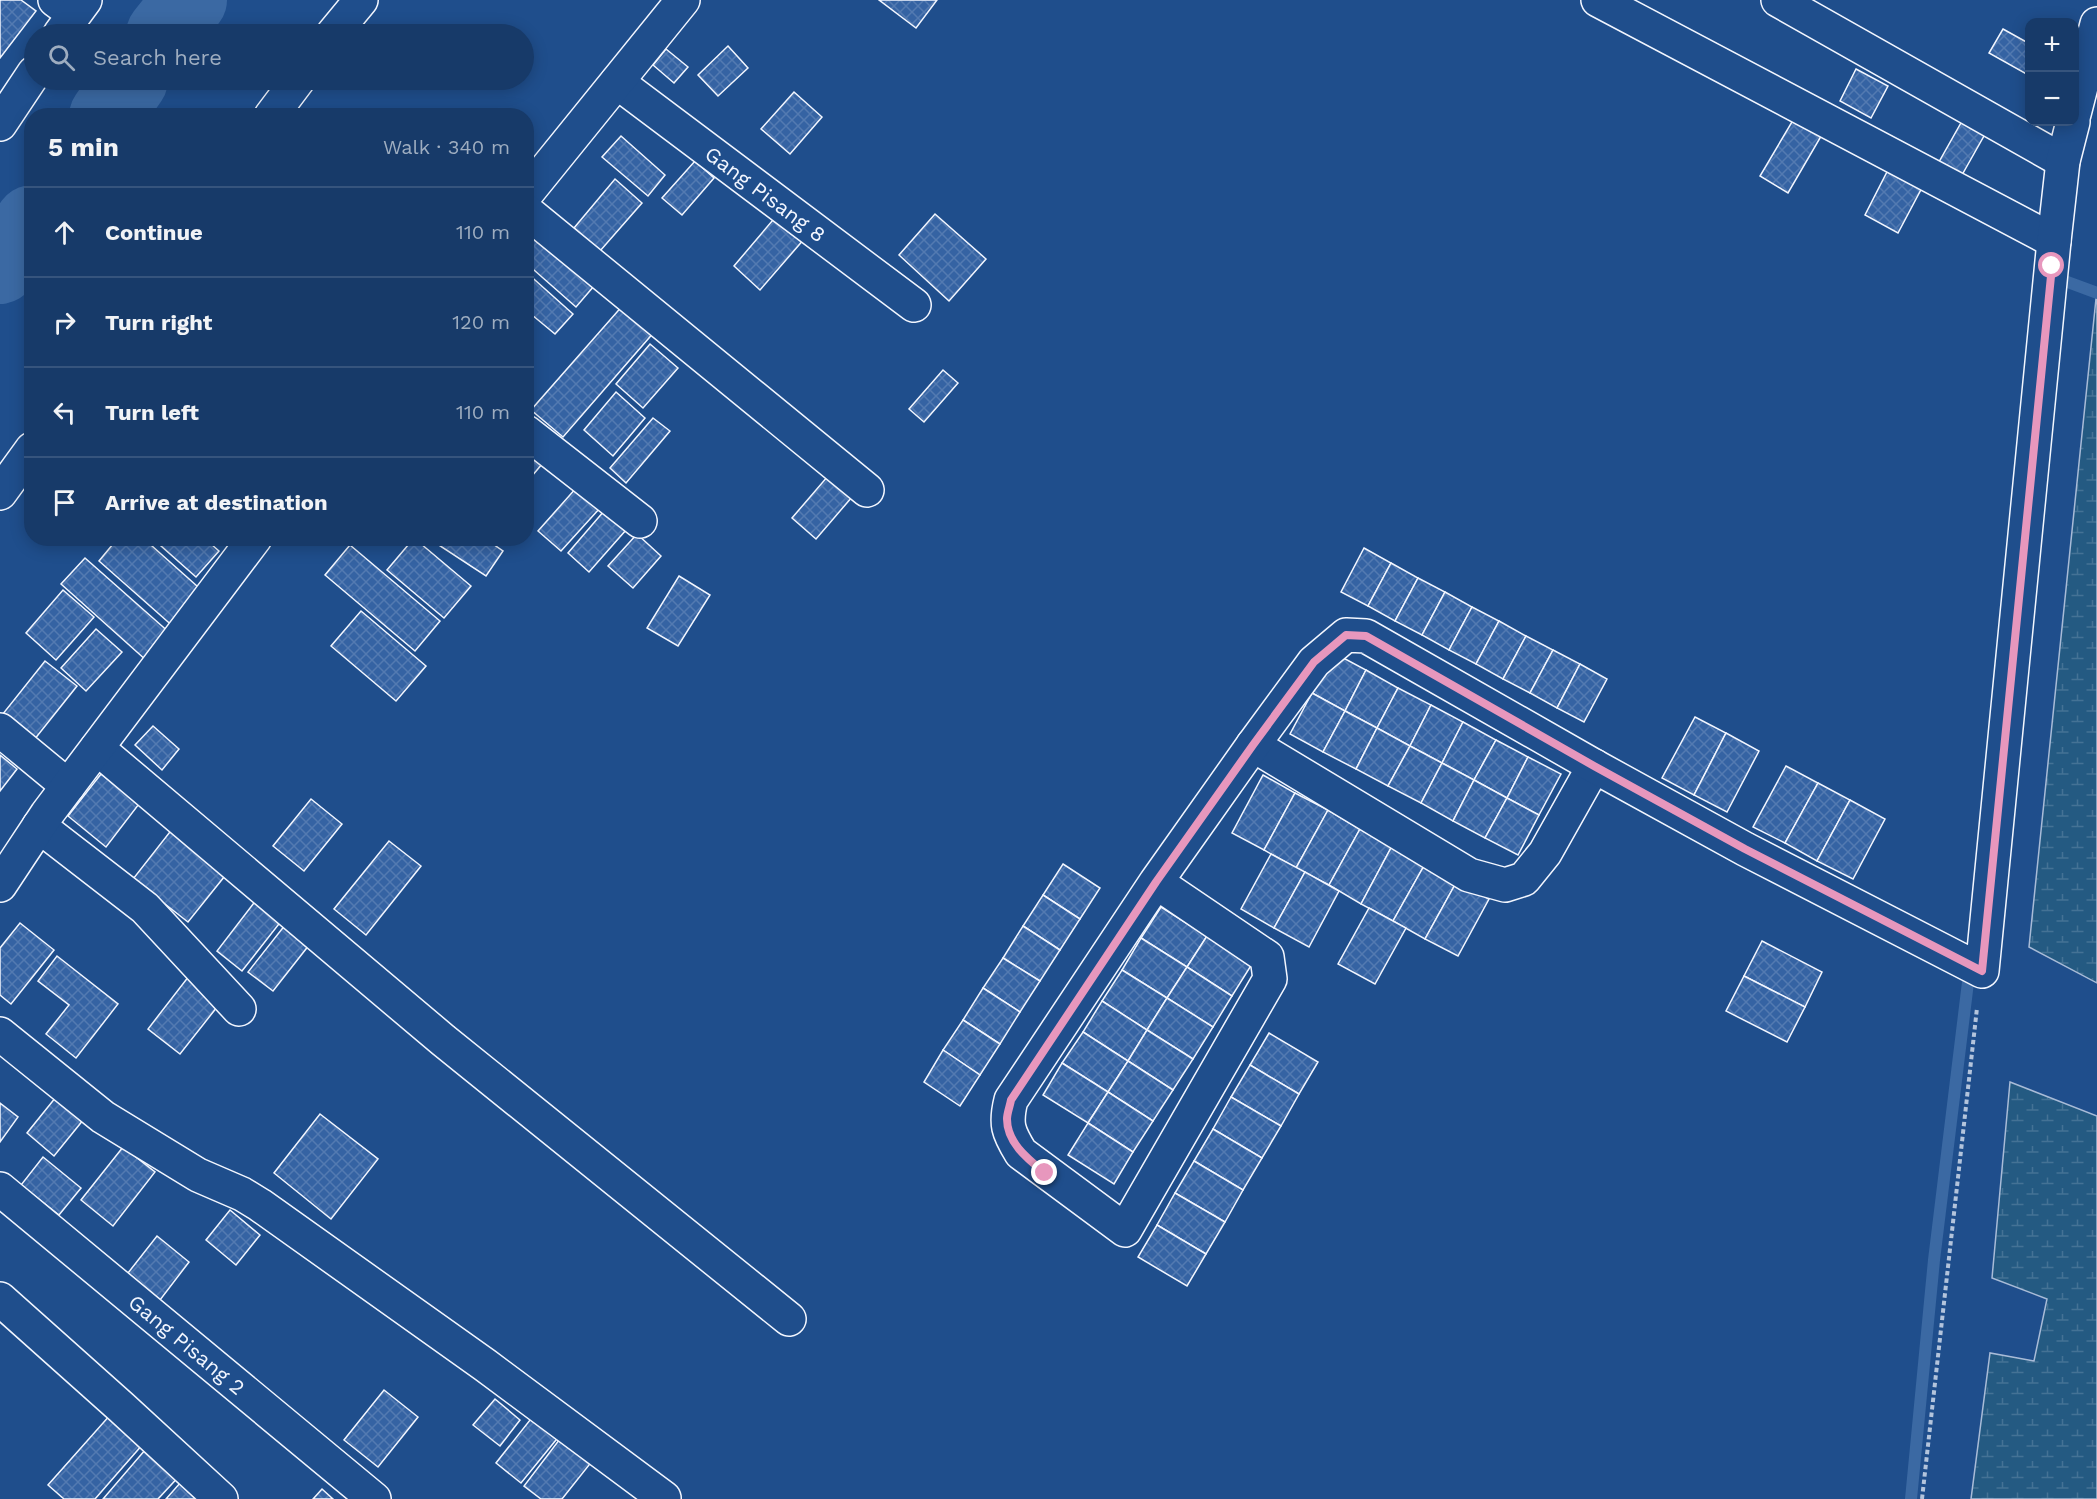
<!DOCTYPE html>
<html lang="en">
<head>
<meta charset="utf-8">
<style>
  :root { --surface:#173a69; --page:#244571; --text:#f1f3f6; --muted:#9eadc0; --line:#36547d }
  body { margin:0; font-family:"Work Sans",sans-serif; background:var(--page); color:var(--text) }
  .controls { position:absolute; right:18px; top:18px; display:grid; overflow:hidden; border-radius:12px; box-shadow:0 3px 15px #0003 }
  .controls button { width:54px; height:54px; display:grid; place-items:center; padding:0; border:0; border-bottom:2px solid var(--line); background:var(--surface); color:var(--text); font:30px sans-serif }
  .stop { position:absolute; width:18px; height:18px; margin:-14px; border:4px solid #e797bd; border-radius:50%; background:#fff }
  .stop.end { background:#e797bd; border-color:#fff; box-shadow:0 2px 6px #0008 }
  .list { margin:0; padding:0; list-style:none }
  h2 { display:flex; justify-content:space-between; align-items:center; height:78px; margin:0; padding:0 24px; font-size:26px }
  h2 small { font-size:20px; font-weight:400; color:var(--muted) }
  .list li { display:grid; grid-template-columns:39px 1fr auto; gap:18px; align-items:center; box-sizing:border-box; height:90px; padding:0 24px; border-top:2px solid var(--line) }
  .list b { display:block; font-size:22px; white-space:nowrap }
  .list em { font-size:20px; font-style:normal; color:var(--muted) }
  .icon { flex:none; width:33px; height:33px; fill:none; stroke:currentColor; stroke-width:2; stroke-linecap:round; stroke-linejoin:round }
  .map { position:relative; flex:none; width:2097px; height:1499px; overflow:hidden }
  .search { position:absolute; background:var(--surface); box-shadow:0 3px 15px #0003; left:24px; top:24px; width:510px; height:66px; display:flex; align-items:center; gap:15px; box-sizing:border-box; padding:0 21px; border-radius:33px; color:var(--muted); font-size:22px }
  .panel { position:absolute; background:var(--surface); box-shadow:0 3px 15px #0003; left:24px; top:108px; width:510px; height:438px; border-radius:24px }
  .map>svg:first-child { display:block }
</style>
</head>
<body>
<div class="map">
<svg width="2097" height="1499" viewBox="0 0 2097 1499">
  <defs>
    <pattern id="wetland-marsh" width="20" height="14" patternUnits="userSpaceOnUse" patternTransform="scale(1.5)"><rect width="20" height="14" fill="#245a82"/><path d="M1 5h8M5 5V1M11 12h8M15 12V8" fill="none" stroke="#447295"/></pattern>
    <pattern id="building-cross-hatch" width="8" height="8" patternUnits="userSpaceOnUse" patternTransform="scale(1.5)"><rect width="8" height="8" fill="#3563a3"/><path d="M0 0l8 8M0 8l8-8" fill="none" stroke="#537ab1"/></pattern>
  </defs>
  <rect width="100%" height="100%" fill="#1f4e8c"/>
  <g fill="url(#wetland-marsh)" stroke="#a8bbd7" stroke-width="1.5">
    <polygon points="2097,289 2097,983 2029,947"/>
    <polygon points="2010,1082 2097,1116 2097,1499 1971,1499 1990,1353 2034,1361 2047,1299 1992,1278"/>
  </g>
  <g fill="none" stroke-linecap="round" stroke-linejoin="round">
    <g stroke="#3b69a3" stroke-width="12">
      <polyline points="2054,277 2097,293"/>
      <polyline points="1911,1499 1934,1260 1970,966"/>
    </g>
    <g stroke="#3b69a3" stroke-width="74">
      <polyline points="163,34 190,0"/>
      <polyline points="106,116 131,80"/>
      <polyline points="0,267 32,222"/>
    </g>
  </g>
  <g fill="url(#building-cross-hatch)" stroke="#f2f6ff" stroke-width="1.5">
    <polygon points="0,0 21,0 36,11 0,58"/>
    <polygon points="879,0 937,0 916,28"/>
    <polygon points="2003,29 2030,44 2030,76 1989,53"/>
    <polygon points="728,46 748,68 718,96 698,75"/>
    <polygon points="666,49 688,67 674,83 653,65"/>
    <polygon points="1856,69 1888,86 1871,118 1840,101"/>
    <polygon points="794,92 822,117 790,154 761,129"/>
    <polygon points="1799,110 1827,126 1788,193 1760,176"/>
    <polygon points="1966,114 1989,127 1958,182 1935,169"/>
    <polygon points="621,136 665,175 648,196 602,157"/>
    <polygon points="695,161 714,178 682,215 662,198"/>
    <polygon points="1891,164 1925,182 1898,233 1865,215"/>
    <polygon points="615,179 642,203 600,251 574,228"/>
    <polygon points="778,214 805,238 760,290 734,266"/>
    <polygon points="935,214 986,259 949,301 899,255"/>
    <polygon points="540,226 600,279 576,307 526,263 526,241"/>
    <polygon points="526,272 573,314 555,334 526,310"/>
    <polygon points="624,304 655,331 563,437 531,410"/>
    <polygon points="650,344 678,368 643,408 616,384"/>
    <polygon points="943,370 958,383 924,422 909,409"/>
    <polygon points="616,392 645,418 613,456 584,430"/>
    <polygon points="653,418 670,431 626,483 610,468"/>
    <polygon points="526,440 548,457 526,483"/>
    <polygon points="828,476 852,497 816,539 792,518"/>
    <polygon points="577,487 600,508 561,551 538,531"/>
    <polygon points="604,511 626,530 589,572 568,553"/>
    <polygon points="637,534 661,556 633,588 608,566"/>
    <polygon points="118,538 143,538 206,594 176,629 99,561"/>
    <polygon points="152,538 204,538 219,551 196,577"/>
    <polygon points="414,538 471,586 444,618 387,570"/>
    <polygon points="428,538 484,538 503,551 486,576"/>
    <polygon points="350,545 440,621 415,651 325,575"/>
    <polygon points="1364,548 1391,563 1368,606 1341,592"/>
    <polygon points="85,558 171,634 147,661 61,584"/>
    <polygon points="1391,563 1418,578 1395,621 1368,606"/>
    <polygon points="679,576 710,595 678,646 647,628"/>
    <polygon points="1418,578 1445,592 1422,635 1395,621"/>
    <polygon points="63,590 94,617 56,660 26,633"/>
    <polygon points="1445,592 1472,607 1449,650 1422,635"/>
    <polygon points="1472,607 1499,621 1476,664 1449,650"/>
    <polygon points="361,611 426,666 396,701 331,646"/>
    <polygon points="1499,621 1526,636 1503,679 1476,664"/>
    <polygon points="96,629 122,652 86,691 61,668"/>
    <polygon points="1526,636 1553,650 1530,693 1503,679"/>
    <polygon points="1553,650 1580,664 1557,708 1530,693"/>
    <polygon points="1334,653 1366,670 1345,711 1312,693"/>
    <polygon points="45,661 77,686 34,740 2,715"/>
    <polygon points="1580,664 1607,679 1584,722 1557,708"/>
    <polygon points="1366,670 1398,688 1377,728 1345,711"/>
    <polygon points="1398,688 1431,705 1410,746 1377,728"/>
    <polygon points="1312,693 1345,711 1323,752 1290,734"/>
    <polygon points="1431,705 1463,722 1442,763 1410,746"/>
    <polygon points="1345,711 1377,728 1356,769 1323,752"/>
    <polygon points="1695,717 1726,733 1694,795 1662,778"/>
    <polygon points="1463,722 1496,740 1474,780 1442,763"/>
    <polygon points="153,726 179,749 162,770 135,745"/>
    <polygon points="1377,728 1410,746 1388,786 1356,769"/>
    <polygon points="1726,733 1759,751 1727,812 1694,795"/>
    <polygon points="1496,740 1528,757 1507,798 1474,780"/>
    <polygon points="1410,746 1442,763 1421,803 1388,786"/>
    <polygon points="0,755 17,769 0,791"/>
    <polygon points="1528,757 1561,774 1539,815 1507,798"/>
    <polygon points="1442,763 1474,780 1453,821 1421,803"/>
    <polygon points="1786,766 1818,783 1785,843 1753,827"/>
    <polygon points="101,774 139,804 106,847 68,816"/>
    <polygon points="1263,775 1295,793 1264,850 1232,833"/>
    <polygon points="1474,780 1507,798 1485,838 1453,821"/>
    <polygon points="1818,783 1850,800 1817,861 1785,843"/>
    <polygon points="1295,793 1328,810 1296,868 1264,850"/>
    <polygon points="1507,798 1539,815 1518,855 1485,838"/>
    <polygon points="311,799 342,824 304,871 273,846"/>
    <polygon points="1850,800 1885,819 1853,879 1817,861"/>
    <polygon points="1328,810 1360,829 1329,885 1296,868"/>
    <polygon points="173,828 228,872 188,922 133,879"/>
    <polygon points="1360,829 1392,846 1361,904 1329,885"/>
    <polygon points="389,841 421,866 366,935 334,909"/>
    <polygon points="1392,846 1425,864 1393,921 1361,904"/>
    <polygon points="1271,854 1305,872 1274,928 1241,909"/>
    <polygon points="1063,864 1100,888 1080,919 1043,895"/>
    <polygon points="1425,864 1457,881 1425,939 1393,921"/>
    <polygon points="1305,872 1339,891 1309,947 1274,928"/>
    <polygon points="1457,881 1489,899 1458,956 1425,939"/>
    <polygon points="260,895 286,915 242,971 217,951"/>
    <polygon points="1043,895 1080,919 1060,950 1023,926"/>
    <polygon points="1161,907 1207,936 1187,967 1141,938"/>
    <polygon points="1369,908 1406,928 1375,984 1338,964"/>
    <polygon points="289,920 313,940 273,991 248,972"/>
    <polygon points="20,923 54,950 11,1004 0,995 0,948"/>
    <polygon points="1023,926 1060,950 1040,981 1003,958"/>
    <polygon points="1207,936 1252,964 1232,996 1187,967"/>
    <polygon points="1141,938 1187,967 1167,998 1122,970"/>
    <polygon points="1762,941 1822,972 1805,1007 1744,976"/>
    <polygon points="57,956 118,1004 76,1058 46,1034 69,1005 38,981"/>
    <polygon points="1003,958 1040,981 1020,1012 983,988"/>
    <polygon points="1187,967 1232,996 1213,1027 1167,998"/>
    <polygon points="1122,970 1167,998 1147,1030 1102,1001"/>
    <polygon points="189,976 221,1002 180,1054 148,1029"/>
    <polygon points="1744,976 1805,1007 1787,1042 1726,1011"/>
    <polygon points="983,988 1020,1012 1000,1044 963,1020"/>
    <polygon points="1167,998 1213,1027 1193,1059 1147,1030"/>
    <polygon points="1102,1001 1147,1030 1128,1061 1083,1032"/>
    <polygon points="963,1020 1000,1044 980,1075 943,1050"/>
    <polygon points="1147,1030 1193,1059 1173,1090 1128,1061"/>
    <polygon points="1083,1032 1128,1061 1108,1092 1062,1063"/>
    <polygon points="1269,1033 1318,1062 1299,1094 1250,1065"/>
    <polygon points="943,1050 980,1075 960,1106 924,1082"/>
    <polygon points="1128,1061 1173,1090 1153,1121 1108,1092"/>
    <polygon points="1062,1063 1108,1092 1088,1123 1043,1095"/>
    <polygon points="1250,1065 1299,1094 1281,1126 1231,1097"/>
    <polygon points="60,1092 88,1114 54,1156 27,1133"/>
    <polygon points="1108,1092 1153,1121 1133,1152 1088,1123"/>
    <polygon points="1231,1097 1281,1126 1262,1158 1213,1129"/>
    <polygon points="0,1103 18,1117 0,1142"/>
    <polygon points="320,1114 378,1159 331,1219 274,1173"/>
    <polygon points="1088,1123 1133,1152 1114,1184 1068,1155"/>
    <polygon points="1213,1129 1262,1158 1243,1190 1194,1161"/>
    <polygon points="123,1147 155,1172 113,1226 81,1200"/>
    <polygon points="43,1157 81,1188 59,1215 21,1185"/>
    <polygon points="1194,1161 1243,1190 1225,1222 1175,1193"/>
    <polygon points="1175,1193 1225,1222 1206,1254 1157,1225"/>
    <polygon points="230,1210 260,1235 236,1265 206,1240"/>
    <polygon points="1157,1225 1206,1254 1187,1286 1138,1257"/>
    <polygon points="157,1236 189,1262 160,1300 128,1273"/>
    <polygon points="384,1390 418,1417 378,1467 344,1440"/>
    <polygon points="495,1399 520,1420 500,1446 473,1425"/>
    <polygon points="111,1414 143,1444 95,1499 64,1499 48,1485"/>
    <polygon points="534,1415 560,1435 521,1483 496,1463"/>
    <polygon points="566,1431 597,1455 562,1499 541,1499 524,1486"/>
    <polygon points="151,1443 183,1472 158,1499 103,1499"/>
    <polygon points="188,1474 215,1499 166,1499"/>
    <polygon points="322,1489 333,1499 313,1499"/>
  </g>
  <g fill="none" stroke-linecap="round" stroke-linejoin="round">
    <defs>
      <g id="minor">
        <polyline points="55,0 74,14"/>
        <polyline points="1598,0 2054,241"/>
        <polyline points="1778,0 2063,161"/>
        <polyline points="333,34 361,0"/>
        <path id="s1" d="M617,82L914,305"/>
        <polyline points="2074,114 2097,24"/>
        <polyline points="271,116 298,80"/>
        <polyline points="526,194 683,0"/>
        <polyline points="526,211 867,490"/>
        <polyline points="526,432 640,521"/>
        <polyline points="0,493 32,449"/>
        <polyline points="0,730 68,786"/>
        <polyline points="1253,745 1469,875 1505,885 1524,879 1545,853 1594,766"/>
        <polyline points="97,748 443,1040 789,1319"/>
        <polyline points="39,826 145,908 239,1009"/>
        <path d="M1156,882L1267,957L1270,979L1125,1230L1021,1153C1008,1132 1005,1124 1011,1100L1156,882L1253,745L1314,662L1346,635L1366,636L1594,766L1745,849L1982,971L2054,241L2063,161L2073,122"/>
        <polyline points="0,885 47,814 255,538"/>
        <polyline points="0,1034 103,1117 198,1175 242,1194 260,1205 485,1365 664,1498"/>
        <path id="s2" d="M0,1189L374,1499"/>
        <polyline points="0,1299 121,1407 221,1499"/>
      </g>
      <g id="tertiary">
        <polyline points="60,34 85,0"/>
        <polyline points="0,124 34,73"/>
      </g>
    </defs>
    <use href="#minor" stroke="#f2f6ff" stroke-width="36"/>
    <use href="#tertiary" stroke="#f2f6ff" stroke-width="36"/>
    <polyline stroke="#b3c4dc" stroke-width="4" stroke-dasharray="4.5 3" stroke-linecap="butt" points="1922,1499 1977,1008"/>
    <use href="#minor" stroke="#1f4e8c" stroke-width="33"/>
    <use href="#tertiary" stroke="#1f4e8c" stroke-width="33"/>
  </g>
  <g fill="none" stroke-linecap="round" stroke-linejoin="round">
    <path stroke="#e797bd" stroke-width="8" d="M1045,1173C1028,1159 1007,1143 1007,1119C1007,1113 1010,1106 1011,1100L1156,882L1253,745L1314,662L1346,635L1366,636L1594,766L1745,849L1982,971L2052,266"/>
  </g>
  <g text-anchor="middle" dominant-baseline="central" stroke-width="4.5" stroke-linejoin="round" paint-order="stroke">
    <g font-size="21" fill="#f2f6ff" stroke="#1f4e8c">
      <text stroke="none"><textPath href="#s1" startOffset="186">Gang Pisang 8</textPath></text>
      <text stroke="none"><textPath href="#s2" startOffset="243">Gang Pisang 2</textPath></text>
    </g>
  </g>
</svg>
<div class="controls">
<button>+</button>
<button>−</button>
</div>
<div class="stop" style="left:2052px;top:266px"></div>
<div class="stop end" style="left:1045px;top:1173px"></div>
<div class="search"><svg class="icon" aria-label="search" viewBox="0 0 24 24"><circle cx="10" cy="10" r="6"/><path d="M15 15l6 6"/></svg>Search here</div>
<section class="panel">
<h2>5 min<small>Walk · 340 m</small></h2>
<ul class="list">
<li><svg class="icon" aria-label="ahead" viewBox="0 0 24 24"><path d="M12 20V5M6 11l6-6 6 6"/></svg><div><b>Continue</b></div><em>110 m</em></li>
<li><svg class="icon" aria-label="right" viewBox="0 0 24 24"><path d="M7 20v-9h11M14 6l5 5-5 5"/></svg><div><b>Turn right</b></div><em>120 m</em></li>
<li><svg class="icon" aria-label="left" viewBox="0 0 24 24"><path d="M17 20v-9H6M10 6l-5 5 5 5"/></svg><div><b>Turn left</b></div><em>110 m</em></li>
<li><svg class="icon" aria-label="arrive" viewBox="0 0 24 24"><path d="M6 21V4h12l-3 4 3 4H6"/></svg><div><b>Arrive at destination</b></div></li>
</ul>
</section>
</div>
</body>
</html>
